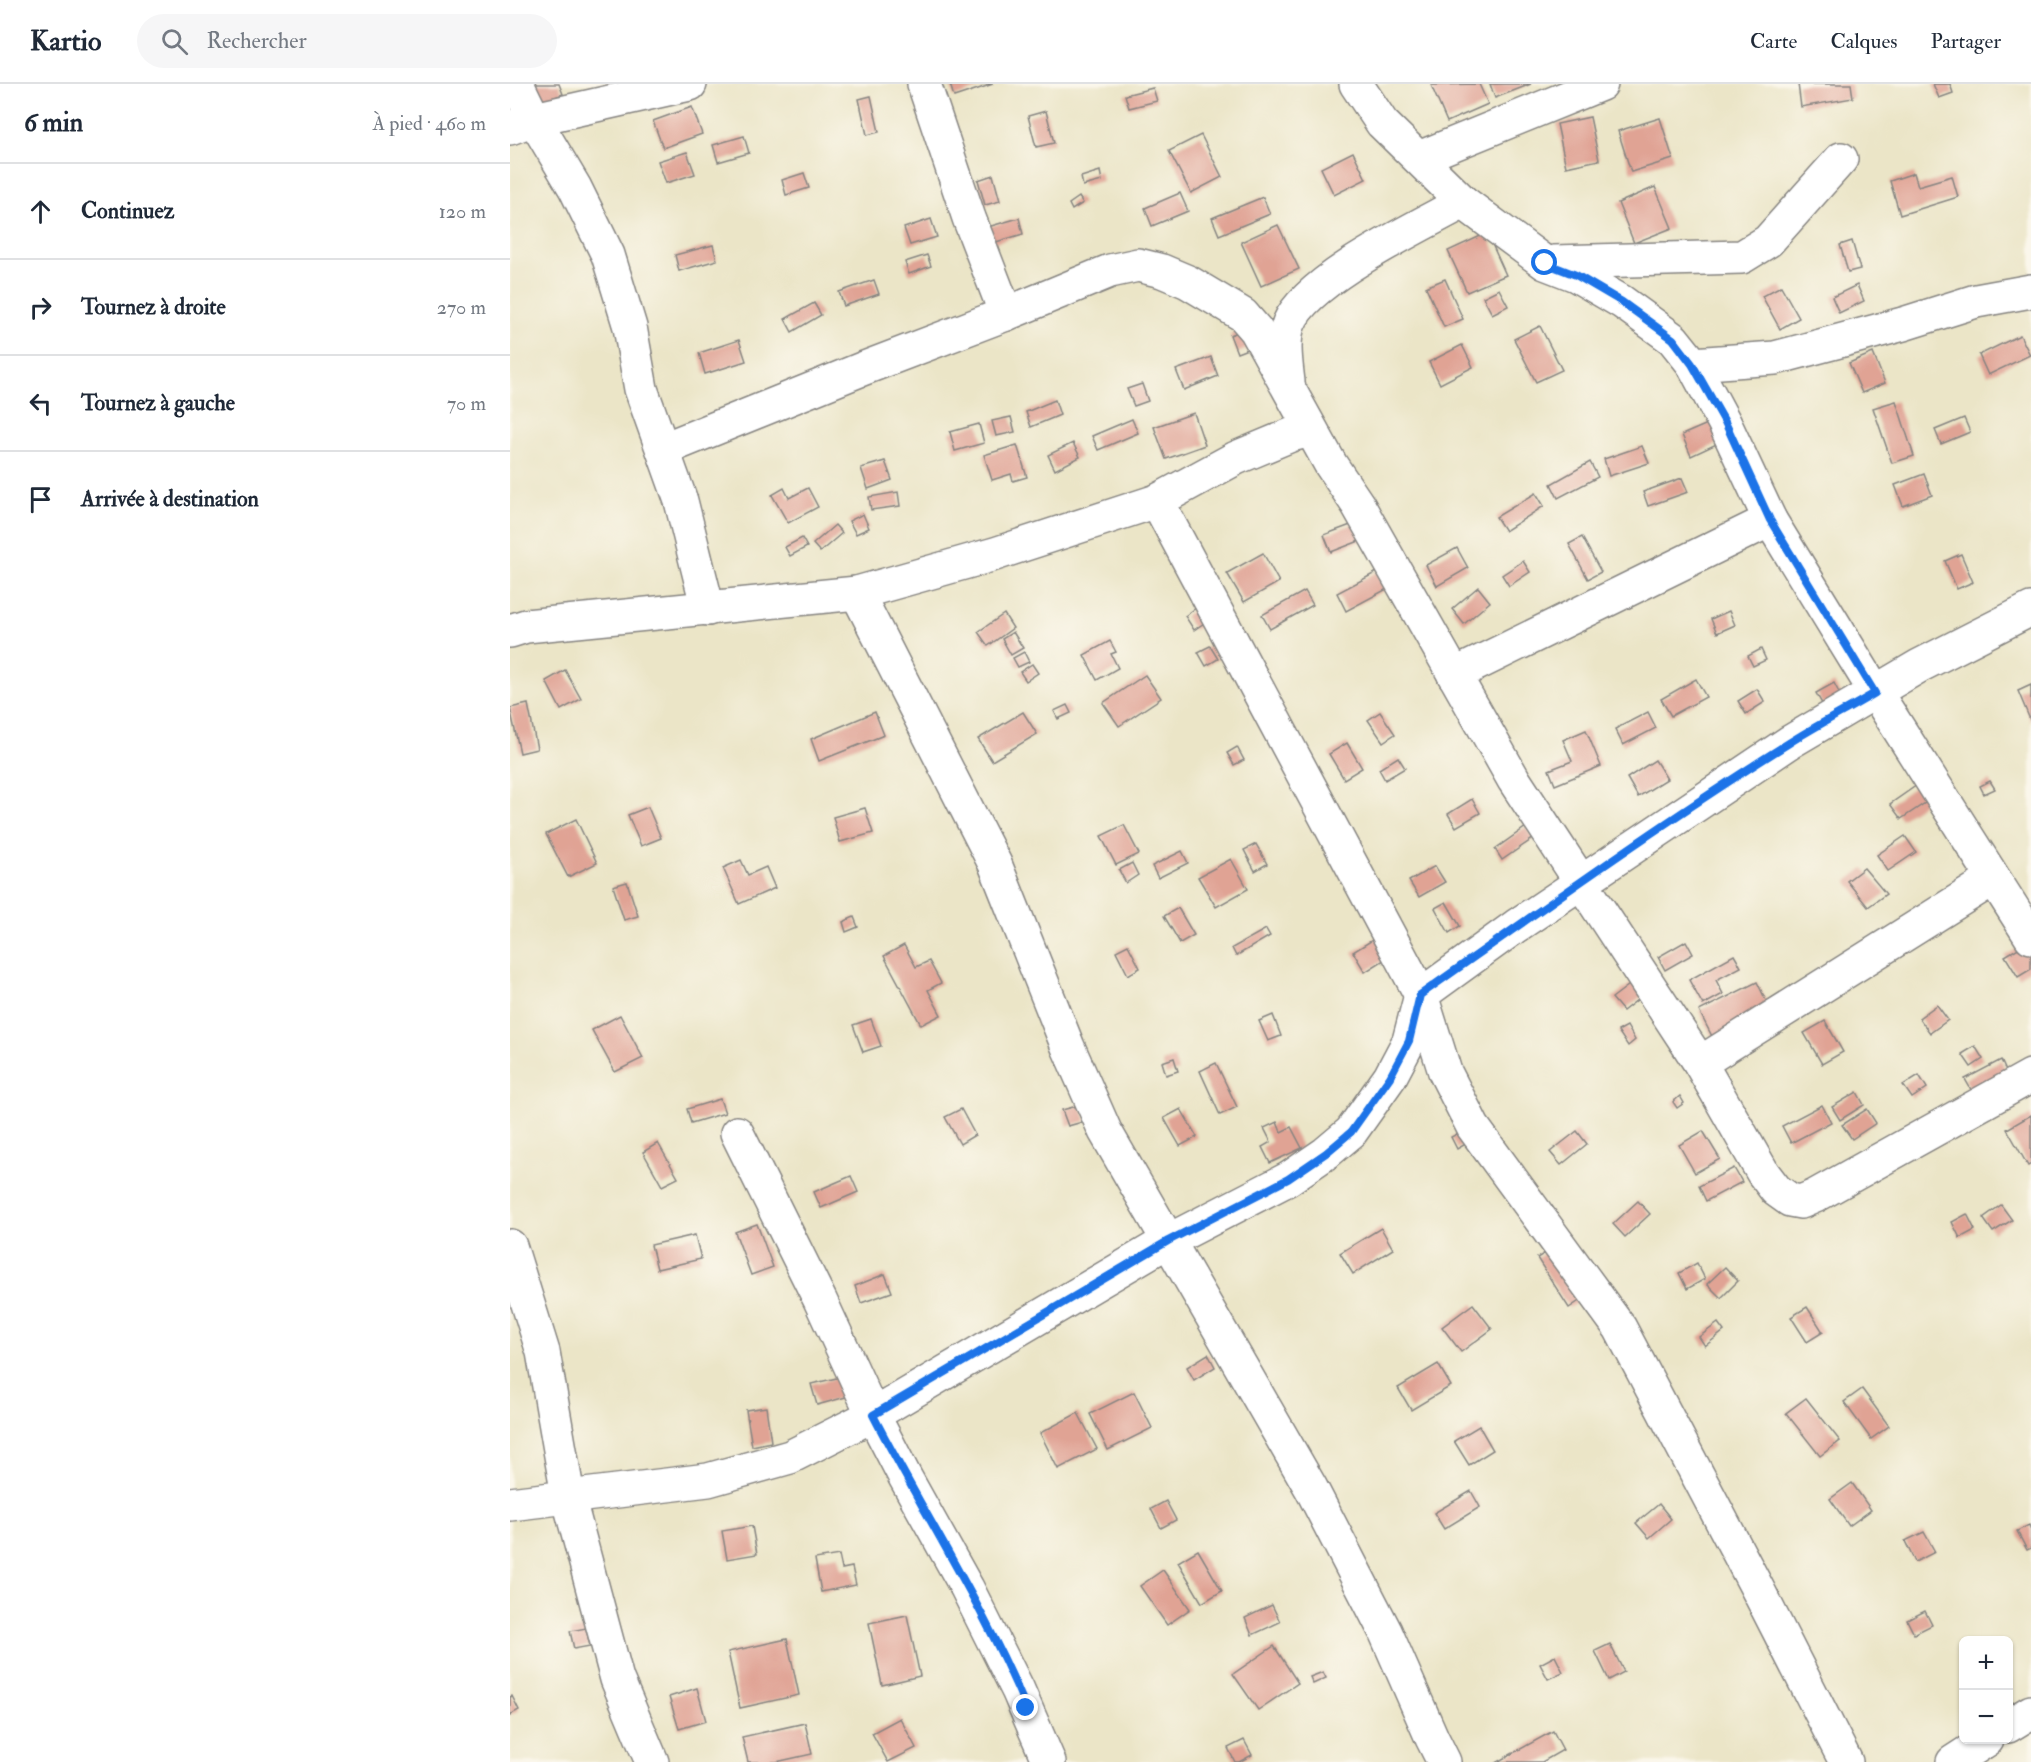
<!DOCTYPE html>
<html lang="fr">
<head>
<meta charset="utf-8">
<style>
  :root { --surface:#fff; --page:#f6f6f7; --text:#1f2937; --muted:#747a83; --line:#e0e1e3 }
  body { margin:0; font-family:"IM FELL Double Pica",serif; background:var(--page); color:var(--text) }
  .controls { position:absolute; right:18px; bottom:18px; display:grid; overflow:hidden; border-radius:9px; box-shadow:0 2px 4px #0004 }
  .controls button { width:54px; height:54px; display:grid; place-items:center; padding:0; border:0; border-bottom:2px solid var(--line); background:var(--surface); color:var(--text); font:30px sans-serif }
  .stop { position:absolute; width:18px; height:18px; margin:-14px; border:4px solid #1a73e8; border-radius:50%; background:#fff }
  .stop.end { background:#1a73e8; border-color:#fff; box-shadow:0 2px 6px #0008 }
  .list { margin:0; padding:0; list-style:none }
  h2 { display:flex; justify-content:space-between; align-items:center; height:78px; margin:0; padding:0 24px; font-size:26px }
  h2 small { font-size:20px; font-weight:400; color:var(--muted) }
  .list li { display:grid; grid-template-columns:39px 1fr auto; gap:18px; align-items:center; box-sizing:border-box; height:96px; padding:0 24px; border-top:2px solid var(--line) }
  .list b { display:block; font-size:22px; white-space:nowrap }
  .list em { font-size:20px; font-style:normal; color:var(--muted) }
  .icon { flex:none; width:33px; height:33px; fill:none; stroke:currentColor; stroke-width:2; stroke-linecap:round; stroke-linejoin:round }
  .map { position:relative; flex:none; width:1521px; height:1678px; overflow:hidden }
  header { display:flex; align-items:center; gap:36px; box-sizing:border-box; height:84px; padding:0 30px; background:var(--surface); border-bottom:2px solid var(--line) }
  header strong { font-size:28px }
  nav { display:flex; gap:33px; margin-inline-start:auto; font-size:21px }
  .search { width:420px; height:54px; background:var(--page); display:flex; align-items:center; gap:15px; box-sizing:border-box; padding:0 21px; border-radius:33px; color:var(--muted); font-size:22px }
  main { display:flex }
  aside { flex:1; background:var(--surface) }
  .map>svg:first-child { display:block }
</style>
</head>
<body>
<header>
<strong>Kartio</strong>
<div class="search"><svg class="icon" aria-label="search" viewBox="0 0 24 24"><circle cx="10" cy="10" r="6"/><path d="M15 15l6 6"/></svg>Rechercher</div>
<nav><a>Carte</a><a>Calques</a><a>Partager</a></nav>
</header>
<main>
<aside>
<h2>6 min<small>À pied · 460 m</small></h2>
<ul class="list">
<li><svg class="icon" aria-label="ahead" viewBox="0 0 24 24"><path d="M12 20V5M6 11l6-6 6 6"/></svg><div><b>Continuez</b></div><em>120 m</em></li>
<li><svg class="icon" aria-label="right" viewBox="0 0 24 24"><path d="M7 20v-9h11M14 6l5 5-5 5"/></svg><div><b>Tournez à droite</b></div><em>270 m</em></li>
<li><svg class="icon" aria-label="left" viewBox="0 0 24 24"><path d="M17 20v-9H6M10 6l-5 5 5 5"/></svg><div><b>Tournez à gauche</b></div><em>70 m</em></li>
<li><svg class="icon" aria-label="arrive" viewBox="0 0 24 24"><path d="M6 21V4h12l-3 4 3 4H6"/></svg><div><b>Arrivée à destination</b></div></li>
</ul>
</aside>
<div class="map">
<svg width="1521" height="1678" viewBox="0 0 1521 1678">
  <rect width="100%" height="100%" fill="#fbf7ec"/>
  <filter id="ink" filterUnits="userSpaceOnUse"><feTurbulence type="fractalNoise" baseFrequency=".0167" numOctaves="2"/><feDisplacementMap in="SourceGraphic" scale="12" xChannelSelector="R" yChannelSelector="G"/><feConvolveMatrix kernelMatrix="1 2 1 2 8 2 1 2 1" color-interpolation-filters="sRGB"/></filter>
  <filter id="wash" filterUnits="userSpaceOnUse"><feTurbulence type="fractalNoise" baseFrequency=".008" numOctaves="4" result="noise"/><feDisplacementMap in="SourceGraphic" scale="24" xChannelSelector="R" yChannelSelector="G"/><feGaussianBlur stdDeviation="1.35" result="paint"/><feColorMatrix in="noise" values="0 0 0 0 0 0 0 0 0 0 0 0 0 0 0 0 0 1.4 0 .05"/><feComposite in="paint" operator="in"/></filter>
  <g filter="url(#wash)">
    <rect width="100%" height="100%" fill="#ebe5c7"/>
    <g id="blocks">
      <g fill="#e0a394">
        <polygon points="16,0 49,0 53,10 24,21"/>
        <polygon points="440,0 483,0 444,13"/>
        <polygon points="969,0 978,20 937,38 921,1"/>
        <polygon points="980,0 1021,0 985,14"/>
        <polygon points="1288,0 1341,0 1343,14 1291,23"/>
        <polygon points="1423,0 1440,0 1443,9 1429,14"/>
        <polygon points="643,4 647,17 619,24 615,11"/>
        <polygon points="361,12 369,48 357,51 349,15"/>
        <polygon points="182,23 192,50 153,64 143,37"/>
        <polygon points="536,27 544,59 526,63 518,32"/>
        <polygon points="1080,33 1089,76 1056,83 1047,40"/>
        <polygon points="1150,34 1163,75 1121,88 1108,47"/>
        <polygon points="691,51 712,93 681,109 659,67"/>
        <polygon points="234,52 239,69 208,78 203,61"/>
        <polygon points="177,68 185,90 156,99 148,77"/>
        <polygon points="843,68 856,95 824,111 811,84"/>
        <polygon points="590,87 592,97 573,102 571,93"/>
        <polygon points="294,89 299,104 276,111 272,96"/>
        <polygon points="1404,89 1408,102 1442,92 1448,113 1390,131 1380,97"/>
        <polygon points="483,91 490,117 475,121 468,96"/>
        <polygon points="1145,103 1162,144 1124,159 1108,119"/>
        <polygon points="670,109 678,127 642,142 635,124"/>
        <polygon points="569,113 573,119 562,126 559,120"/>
        <polygon points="753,113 760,130 709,151 702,134"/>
        <polygon points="509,134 513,150 479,160 474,144"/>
        <polygon points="421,135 427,153 400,161 394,144"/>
        <polygon points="768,141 789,185 751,202 731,158"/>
        <polygon points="977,149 996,191 957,208 938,167"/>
        <polygon points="1342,157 1350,185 1338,188 1330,161"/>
        <polygon points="203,161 207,176 169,187 165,171"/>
        <polygon points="417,171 421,182 399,190 395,178"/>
        <polygon points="935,195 953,235 934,243 916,203"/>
        <polygon points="364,196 369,210 334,222 329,208"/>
        <polygon points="1347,201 1354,217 1329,229 1322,213"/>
        <polygon points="1271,202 1289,234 1270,245 1252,212"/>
        <polygon points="989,205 998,222 982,230 973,213"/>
        <polygon points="304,219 311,231 282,248 275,235"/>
        <polygon points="1030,242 1052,286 1026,298 1004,255"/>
        <polygon points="734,246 740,264 727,269 720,251"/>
        <polygon points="1510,251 1520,271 1478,291 1469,271"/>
        <polygon points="229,256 236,277 195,290 189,269"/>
        <polygon points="952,261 963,283 930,300 919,278"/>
        <polygon points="1363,269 1375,299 1352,309 1339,279"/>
        <polygon points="701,273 708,292 674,306 666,286"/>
        <polygon points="632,300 638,317 624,322 617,305"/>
        <polygon points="545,316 550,331 521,343 516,328"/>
        <polygon points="1386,317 1404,372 1382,379 1363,324"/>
        <polygon points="684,329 695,361 656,375 644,343"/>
        <polygon points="501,333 505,348 486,352 482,337"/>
        <polygon points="1454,334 1460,348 1431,360 1425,346"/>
        <polygon points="622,335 628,349 588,366 582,352"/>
        <polygon points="1202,338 1211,358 1181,372 1172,351"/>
        <polygon points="469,340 474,359 445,367 440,348"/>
        <polygon points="563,359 570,373 545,386 538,371"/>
        <polygon points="507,361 517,393 503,397 501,390 482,396 474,371"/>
        <polygon points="1132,362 1139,379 1099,392 1094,375"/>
        <polygon points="375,377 382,396 358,405 351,384"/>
        <polygon points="1080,378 1088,393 1048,414 1041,400"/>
        <polygon points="1414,390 1422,411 1393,422 1385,401"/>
        <polygon points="1172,394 1178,408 1138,422 1133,408"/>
        <polygon points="274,404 279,414 298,404 308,423 278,439 262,411"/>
        <polygon points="388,408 390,422 361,426 359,413"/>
        <polygon points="1026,409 1034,422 995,447 986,433"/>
        <polygon points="353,430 359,444 346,450 339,437"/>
        <polygon points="846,439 852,456 821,468 814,451"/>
        <polygon points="325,441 332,449 310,468 303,460"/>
        <polygon points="1072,453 1091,488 1078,495 1059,460"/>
        <polygon points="292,454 297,463 280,472 275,463"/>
        <polygon points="947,464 958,484 927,502 916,481"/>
        <polygon points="753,469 769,498 734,518 717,489"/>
        <polygon points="1451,470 1463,498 1447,505 1435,477"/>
        <polygon points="1013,477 1020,488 999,502 992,491"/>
        <polygon points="867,488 877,505 836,527 827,509"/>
        <polygon points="968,503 980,518 954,540 942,525"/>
        <polygon points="795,507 803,521 760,545 752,531"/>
        <polygon points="694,518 704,532 684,546 675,532"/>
        <polygon points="1219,527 1225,541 1207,549 1201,535"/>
        <polygon points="494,530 503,544 478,562 468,548"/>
        <polygon points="503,548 513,564 501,571 492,555"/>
        <polygon points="600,557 606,568 601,570 608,584 587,596 574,571"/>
        <polygon points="700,562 708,575 696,582 688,568"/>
        <polygon points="1251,565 1256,576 1243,582 1238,572"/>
        <polygon points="514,568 519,578 508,583 503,574"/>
        <polygon points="522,580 528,589 516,597 510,588"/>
        <polygon points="55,586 71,615 51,626 36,597"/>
        <polygon points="635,591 651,614 609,642 593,619"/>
        <polygon points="1186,595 1196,613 1161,632 1151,615"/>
        <polygon points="1324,599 1336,622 1319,632 1306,609"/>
        <polygon points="1521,601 1521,638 1508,607"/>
        <polygon points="1247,605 1255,618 1236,630 1228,617"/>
        <polygon points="18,620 27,665 10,669 0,624"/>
        <polygon points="557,621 561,629 548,635 544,627"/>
        <polygon points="365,628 374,651 309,677 301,655"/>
        <polygon points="513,628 527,650 482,677 468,655"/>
        <polygon points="870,628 885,650 873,658 858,636"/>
        <polygon points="1138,628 1146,644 1113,661 1105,645"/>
        <polygon points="1076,646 1091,682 1045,701 1039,686 1062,677 1053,656"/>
        <polygon points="837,659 852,684 834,695 819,670"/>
        <polygon points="727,663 734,676 724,681 717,669"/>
        <polygon points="888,673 895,684 875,696 869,685"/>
        <polygon points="1145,676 1157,695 1128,713 1117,694"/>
        <polygon points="1480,697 1485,705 1474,710 1470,702"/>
        <polygon points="1410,699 1421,715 1391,735 1380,720"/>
        <polygon points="962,715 970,729 946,743 938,730"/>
        <polygon points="138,723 151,754 131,762 118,731"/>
        <polygon points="355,724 363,749 330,758 323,733"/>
        <polygon points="66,735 87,779 58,793 36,750"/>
        <polygon points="614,741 629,770 606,781 591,752"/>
        <polygon points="1016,743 1024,754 992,776 985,765"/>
        <polygon points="1395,752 1406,768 1378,787 1367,771"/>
        <polygon points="746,760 757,780 745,787 734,766"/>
        <polygon points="672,767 678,779 648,794 642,782"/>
        <polygon points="721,775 738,805 706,823 688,793"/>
        <polygon points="231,776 238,791 256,783 265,804 229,820 213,784"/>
        <polygon points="622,779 628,791 616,799 609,786"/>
        <polygon points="925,782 935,798 909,813 899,797"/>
        <polygon points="1354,784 1376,810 1358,823 1337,797"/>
        <polygon points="117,798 128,832 114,836 103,802"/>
        <polygon points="936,818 950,842 939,849 925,824"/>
        <polygon points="668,824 684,851 670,859 654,832"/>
        <polygon points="344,833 348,843 336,848 333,838"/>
        <polygon points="756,845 760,852 726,872 722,864"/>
        <polygon points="872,850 885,869 855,888 843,868"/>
        <polygon points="1176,857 1183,870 1155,886 1148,873"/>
        <polygon points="1515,860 1521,870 1521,885 1508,893 1495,872"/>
        <polygon points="394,861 406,883 419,877 431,899 418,906 431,931 411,941 374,872"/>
        <polygon points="618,861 630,884 618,891 606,867"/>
        <polygon points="1224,871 1231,883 1206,896 1213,910 1193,921 1179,896"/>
        <polygon points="1127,895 1137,908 1113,927 1102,914"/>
        <polygon points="1247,898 1262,929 1205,958 1189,927"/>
        <polygon points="1427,921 1438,936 1420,949 1409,934"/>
        <polygon points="110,931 133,974 105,988 82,946"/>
        <polygon points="763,931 771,952 758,957 749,937"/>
        <polygon points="361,935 371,962 353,968 343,941"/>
        <polygon points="1315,937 1333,968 1312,980 1294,949"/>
        <polygon points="1117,942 1125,956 1118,962 1108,947"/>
        <polygon points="1465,962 1473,975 1461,983 1452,970"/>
        <polygon points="664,974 668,987 656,991 652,978"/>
        <polygon points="1491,976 1498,992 1463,1009 1455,995"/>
        <polygon points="706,979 727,1023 710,1031 690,987"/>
        <polygon points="1409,991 1417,1004 1402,1014 1393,1001"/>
        <polygon points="1347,1008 1354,1021 1330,1036 1322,1023"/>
        <polygon points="1170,1012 1174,1019 1167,1024 1163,1018"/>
        <polygon points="210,1015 215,1029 181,1039 177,1025"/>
        <polygon points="571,1021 576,1037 558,1042 552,1026"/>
        <polygon points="1312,1021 1321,1038 1281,1059 1272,1042"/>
        <polygon points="451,1025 465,1051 450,1060 435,1033"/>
        <polygon points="671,1025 687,1053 670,1062 654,1034"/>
        <polygon points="1357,1025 1366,1039 1342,1055 1332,1041"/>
        <polygon points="1521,1031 1521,1080 1518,1082 1497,1045"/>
        <polygon points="767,1038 771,1048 781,1043 792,1064 760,1079 752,1063 761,1058 754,1044"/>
        <polygon points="955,1046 961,1057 947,1065 941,1053"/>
        <polygon points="1067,1047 1077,1060 1051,1081 1040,1068"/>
        <polygon points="1193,1047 1210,1075 1185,1089 1169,1061"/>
        <polygon points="148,1059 168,1094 152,1102 133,1068"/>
        <polygon points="1224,1084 1232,1098 1196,1117 1189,1102"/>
        <polygon points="341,1092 348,1108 311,1124 304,1108"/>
        <polygon points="1128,1117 1140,1130 1115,1153 1103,1140"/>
        <polygon points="1491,1121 1502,1136 1483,1148 1473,1134"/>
        <polygon points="1457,1130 1465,1146 1450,1154 1442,1138"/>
        <polygon points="247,1140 263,1183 241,1191 225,1148"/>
        <polygon points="871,1144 883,1165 843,1190 830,1169"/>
        <polygon points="185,1151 191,1175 147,1185 141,1161"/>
        <polygon points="1043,1164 1075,1213 1059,1224 1027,1174"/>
        <polygon points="1187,1179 1195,1195 1177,1205 1169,1189"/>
        <polygon points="1215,1183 1228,1197 1211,1214 1197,1200"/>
        <polygon points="375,1190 382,1208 351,1219 345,1202"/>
        <polygon points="963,1220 982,1245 951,1268 932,1243"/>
        <polygon points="1297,1223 1313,1248 1297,1258 1281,1233"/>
        <polygon points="1208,1239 1214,1247 1195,1262 1189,1253"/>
        <polygon points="698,1270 705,1283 684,1296 677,1283"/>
        <polygon points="928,1280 941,1302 901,1326 888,1304"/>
        <polygon points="331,1293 336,1313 307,1321 301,1300"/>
        <polygon points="1352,1305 1379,1342 1361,1355 1334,1318"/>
        <polygon points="624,1308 642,1344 598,1366 580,1330"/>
        <polygon points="1296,1314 1330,1357 1310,1372 1276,1329"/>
        <polygon points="256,1323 261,1358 242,1362 236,1326"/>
        <polygon points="568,1329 587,1365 548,1385 530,1349"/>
        <polygon points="969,1342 983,1366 959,1381 944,1357"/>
        <polygon points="1342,1399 1361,1426 1339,1442 1320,1415"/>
        <polygon points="961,1407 970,1423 934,1445 924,1429"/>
        <polygon points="656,1417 666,1436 651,1444 641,1425"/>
        <polygon points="1149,1420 1161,1435 1139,1454 1126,1439"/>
        <polygon points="1519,1441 1521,1446 1521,1464 1517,1466 1507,1447"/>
        <polygon points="242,1442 247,1470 217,1475 212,1447"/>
        <polygon points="1414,1448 1425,1468 1405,1478 1395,1457"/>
        <polygon points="688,1466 712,1507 692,1519 668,1478"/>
        <polygon points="329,1471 332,1485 342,1483 346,1501 311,1508 305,1475"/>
        <polygon points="653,1486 680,1525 657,1541 630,1502"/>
        <polygon points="762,1521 770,1538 742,1551 735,1534"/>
        <polygon points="1415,1527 1422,1541 1404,1550 1397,1536"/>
        <polygon points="397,1531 410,1592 372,1601 359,1539"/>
        <polygon points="76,1544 80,1562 64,1565 60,1547"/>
        <polygon points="277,1555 289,1611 230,1624 218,1568"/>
        <polygon points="1100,1560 1114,1588 1099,1596 1085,1567"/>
        <polygon points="764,1562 788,1599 748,1626 723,1590"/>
        <polygon points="1045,1572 1053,1588 1038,1595 1030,1580"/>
        <polygon points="813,1588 816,1594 803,1600 800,1593"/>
        <polygon points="187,1604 196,1637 169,1645 159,1613"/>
        <polygon points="2,1612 9,1626 0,1631 0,1613"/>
        <polygon points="390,1634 406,1664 378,1678 362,1649"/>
        <polygon points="295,1639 302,1670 266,1678 238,1678 232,1653"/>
        <polygon points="1043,1647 1053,1666 1032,1678 987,1678"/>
        <polygon points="734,1656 742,1671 729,1678 725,1678 718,1664"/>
      </g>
    </g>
  </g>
  <g filter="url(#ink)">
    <use href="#blocks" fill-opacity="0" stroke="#868481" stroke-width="1.5"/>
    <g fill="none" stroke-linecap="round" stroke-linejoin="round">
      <defs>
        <g id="minor">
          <polyline points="7,0 24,35 65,104 98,171 120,243 131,305 171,417 198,525"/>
          <polyline points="414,0 459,134 496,230"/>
          <polyline points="846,0 872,39 953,118 1035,179 1066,191 1112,218 1163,255 1183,280 1214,338 1260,436 1366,609 1521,853"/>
          <polyline points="0,44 24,35 180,0"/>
          <polyline points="909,74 1091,0"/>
          <polyline points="1044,178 1232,173 1258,157 1331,75"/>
          <polyline points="1183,280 1265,274 1393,240 1466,217 1521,207"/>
          <path d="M778,298C776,280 772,256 779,239C797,195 910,142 953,118"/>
          <polyline points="154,365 352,285 496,230 600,187 628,181 652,187 678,198 733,231 746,246 821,381 848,421 1004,696 1190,979 1253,1089 1266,1106 1280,1116 1291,1118 1305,1112 1521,992"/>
          <polyline points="647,417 911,911 935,988 963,1043 1110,1244 1245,1500 1336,1678"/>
          <polyline points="347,509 485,780 558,963 595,1047 801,1404 875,1547 922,1654 934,1678"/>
          <polyline points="0,547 16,542 347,509 485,470 647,417 726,374 781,351 801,346"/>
          <polyline points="944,591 1260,436"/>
          <polyline points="1190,979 1483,795"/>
          <polyline points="227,1049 310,1216 363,1331 395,1393 457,1504 508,1606 539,1678"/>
          <polyline points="0,1162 33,1268 58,1412 107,1595 142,1678"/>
          <polyline points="0,1420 198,1396 280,1373 363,1331 658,1157 778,1095 816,1069 841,1048 880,993 899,957 911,911 1006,842 1280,658 1409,582 1521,525"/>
          <polyline points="1498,1642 1521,1628"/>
          <polyline points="1443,1678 1477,1656"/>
        </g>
      </defs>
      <use href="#minor" stroke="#868481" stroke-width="36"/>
      <use href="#minor" stroke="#fff" stroke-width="33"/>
    </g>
  </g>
  <g fill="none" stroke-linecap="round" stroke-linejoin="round" filter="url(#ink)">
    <path stroke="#1a73e8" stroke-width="8" d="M516,1624C474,1522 413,1429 363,1331L658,1157L778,1095L816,1069L841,1048L880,993L899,957L910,911C1032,825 1153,738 1279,659C1307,641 1337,626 1365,609L1260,436L1215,338L1182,280L1163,255L1112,218L1066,191L1035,179"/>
  </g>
</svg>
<div class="controls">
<button>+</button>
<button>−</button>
</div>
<div class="stop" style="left:1035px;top:179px"></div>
<div class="stop end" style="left:516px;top:1624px"></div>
</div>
</main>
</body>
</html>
